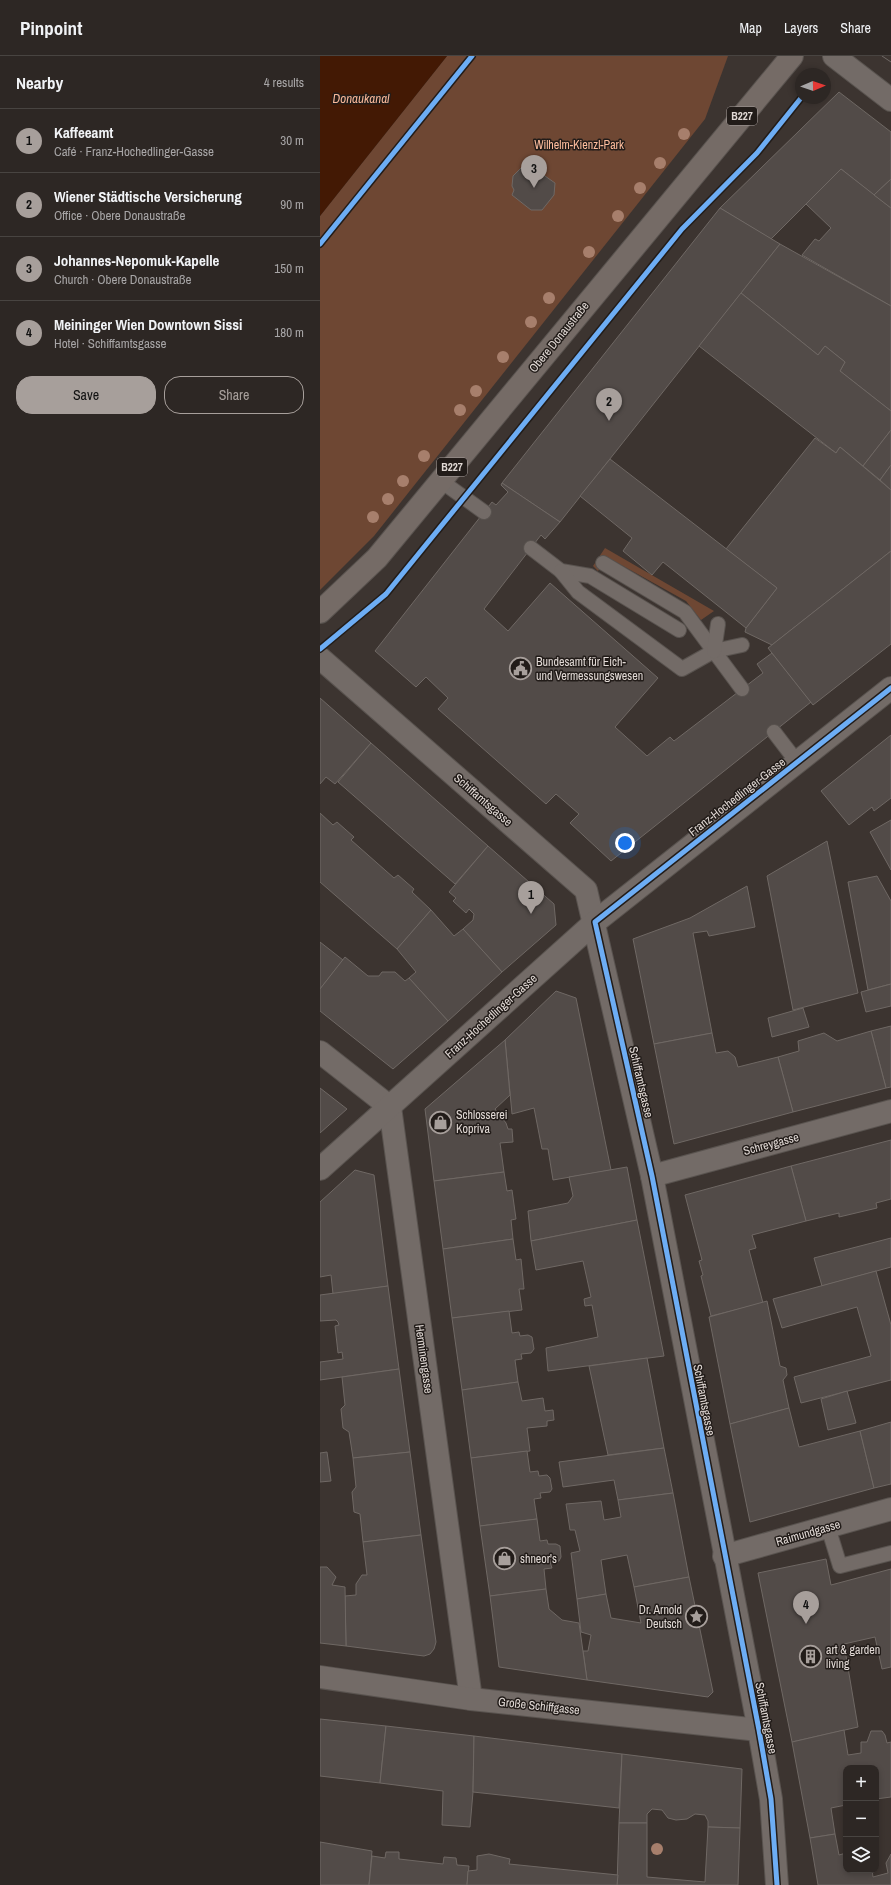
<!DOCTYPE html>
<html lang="en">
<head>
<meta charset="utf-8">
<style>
  :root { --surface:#2d2724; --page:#352f2c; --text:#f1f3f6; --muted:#a7a5a6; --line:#484441; --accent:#a79f9b }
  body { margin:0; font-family:"Archivo Narrow",sans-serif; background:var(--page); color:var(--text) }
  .controls { position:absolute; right:12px; bottom:12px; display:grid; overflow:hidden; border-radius:8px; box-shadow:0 2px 6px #0003 }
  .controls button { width:36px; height:36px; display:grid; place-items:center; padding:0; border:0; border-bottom:1px solid var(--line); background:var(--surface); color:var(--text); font:20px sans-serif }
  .compass { position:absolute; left:475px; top:12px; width:36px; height:36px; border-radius:50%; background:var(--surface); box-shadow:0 2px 6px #0003; rotate:88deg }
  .you { position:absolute; left:305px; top:787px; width:14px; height:14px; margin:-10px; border:3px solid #fff; border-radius:50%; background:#1a73e8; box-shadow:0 0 0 6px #1a73e833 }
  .badge { display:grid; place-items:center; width:26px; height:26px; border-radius:50%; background:var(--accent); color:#111; font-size:13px; font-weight:700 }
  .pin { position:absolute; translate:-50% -33px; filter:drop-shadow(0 1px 2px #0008) }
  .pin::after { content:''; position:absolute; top:21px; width:14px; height:12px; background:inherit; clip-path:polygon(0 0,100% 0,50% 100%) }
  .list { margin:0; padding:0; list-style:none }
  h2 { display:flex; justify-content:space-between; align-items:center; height:52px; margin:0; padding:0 16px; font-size:17px }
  h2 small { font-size:13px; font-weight:400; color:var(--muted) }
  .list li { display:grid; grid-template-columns:26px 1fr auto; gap:12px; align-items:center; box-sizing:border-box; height:64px; padding:0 16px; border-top:1px solid var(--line) }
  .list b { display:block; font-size:15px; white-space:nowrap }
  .list p { margin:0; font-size:13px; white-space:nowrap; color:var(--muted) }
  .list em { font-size:13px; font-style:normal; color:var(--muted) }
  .actions { display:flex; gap:8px; padding:12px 16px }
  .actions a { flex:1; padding:9px 0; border:1px solid var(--accent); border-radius:16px; text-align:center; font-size:14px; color:var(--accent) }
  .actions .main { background:var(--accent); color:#111 }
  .icon { flex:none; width:22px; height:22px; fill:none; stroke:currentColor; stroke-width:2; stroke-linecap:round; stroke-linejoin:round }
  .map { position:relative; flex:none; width:571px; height:1829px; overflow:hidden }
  header { display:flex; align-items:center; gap:24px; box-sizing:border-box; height:56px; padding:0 20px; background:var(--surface); border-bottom:1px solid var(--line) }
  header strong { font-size:19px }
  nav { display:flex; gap:22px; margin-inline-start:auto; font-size:14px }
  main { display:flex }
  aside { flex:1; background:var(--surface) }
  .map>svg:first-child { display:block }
</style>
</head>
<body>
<header>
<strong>Pinpoint</strong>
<nav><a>Map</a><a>Layers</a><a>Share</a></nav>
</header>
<main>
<aside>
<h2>Nearby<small>4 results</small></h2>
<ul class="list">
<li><span class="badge">1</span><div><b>Kaffeeamt</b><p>Café · Franz-Hochedlinger-Gasse</p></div><em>30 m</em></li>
<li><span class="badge">2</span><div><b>Wiener Städtische Versicherung</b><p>Office · Obere Donaustraße</p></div><em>90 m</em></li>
<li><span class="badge">3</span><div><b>Johannes-Nepomuk-Kapelle</b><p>Church · Obere Donaustraße</p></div><em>150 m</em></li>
<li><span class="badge">4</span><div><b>Meininger Wien Downtown Sissi</b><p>Hotel · Schiffamtsgasse</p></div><em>180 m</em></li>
</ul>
<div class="actions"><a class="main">Save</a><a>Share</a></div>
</aside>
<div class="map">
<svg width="571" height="1829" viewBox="0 0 571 1829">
  <rect width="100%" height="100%" fill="#3c3430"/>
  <g fill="#6e4733">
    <polygon points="127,0 408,0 385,63 54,480 0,534 0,160"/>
    <polygon points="285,492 394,555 381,564 366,545 287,501 278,515 273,510"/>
  </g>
  <polygon fill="#431904" points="0,0 127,0 0,160"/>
  <g fill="#524b48" stroke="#6f6864">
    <polygon points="519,36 571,76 571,123 554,139 521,113 451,183 400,152"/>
    <polygon points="206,111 215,113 235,127 234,139 222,154 211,154 192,139 194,134 192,130 193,120 201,112"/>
    <polygon points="521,113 571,152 571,250 482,199 495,183 499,185 511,172 486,148"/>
    <polygon points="571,123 571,152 554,139"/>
    <polygon points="400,152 460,188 240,466 182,427"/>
    <polygon points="460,188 571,250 571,355 520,315 525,306 505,290 498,299 421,237"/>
    <polygon points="421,237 498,299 505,290 525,306 520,315 571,355 571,374 543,410 520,391 516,397 379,290"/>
    <polygon points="571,374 571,409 560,424 543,410"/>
    <polygon points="495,382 516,397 520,391 571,434 571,495 452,589 425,576 426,572 457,532 406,493"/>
    <polygon points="290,403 457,532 426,572 343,506 332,519 303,495 312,482 260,440"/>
    <polygon points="571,409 571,434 560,424"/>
    <polygon points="182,427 240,466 225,483 221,479 164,553 188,575 230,527 338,622 295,671 327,700 350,681 354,685 443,617 437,608 452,597 491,646 291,805 250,767 259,758 236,738 226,748 118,653 128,642 106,621 96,631 55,595 172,446 176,449 188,436 181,429"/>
    <polygon points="571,495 571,588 493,649 448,592"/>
    <polygon points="0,642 51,687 15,728 6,721 0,728"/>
    <polygon points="571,679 571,742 554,755 552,751 529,769 501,735"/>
    <polygon points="51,687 168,790 135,828 18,726"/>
    <polygon points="0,757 13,769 17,766 34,781 31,784 74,822 78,819 94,833 92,836 111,854 77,893 0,826"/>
    <polygon points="571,764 571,814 550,776"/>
    <polygon points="507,785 538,937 473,954 447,820"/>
    <polygon points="168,790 234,848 236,869 182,916 143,873 153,864 154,858 149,853 146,857 133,845 136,842 129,836"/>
    <polygon points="557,820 571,845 571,928 548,934 528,826"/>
    <polygon points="427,830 435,871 389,880 387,875 373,877 392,977 334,988 313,883 370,862"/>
    <polygon points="111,854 134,880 143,873 182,916 128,965 89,922 96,916 77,893"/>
    <polygon points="0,886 23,904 0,933"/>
    <polygon points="25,901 48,920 59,920 62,916 75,916 85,925 89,922 128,965 73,1013 0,955 0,933"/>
    <polygon points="571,928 571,950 546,956 541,936"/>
    <polygon points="236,935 256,942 291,1114 233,1124 228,1093 222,1093 214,1052 192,1058 185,984"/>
    <polygon points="483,952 489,971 452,981 448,962"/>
    <polygon points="571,970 571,1031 566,1032 551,975"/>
    <polygon points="551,975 566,1032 473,1056 458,1001 479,995 478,985 504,977 517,985"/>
    <polygon points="392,977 396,997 408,995 415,1001 418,1011 458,1001 473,1056 354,1088 334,988"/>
    <polygon points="185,984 190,1039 175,1053 186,1067 188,1073 192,1073 193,1086 180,1087 184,1116 114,1125 105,1053"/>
    <polygon points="0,1032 27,1053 0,1077"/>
    <polygon points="571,1084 571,1143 556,1147 557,1152 519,1161 519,1157 486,1165 471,1110"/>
    <polygon points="471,1110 486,1165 432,1179 436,1192 429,1194 443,1247 391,1260 381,1220 383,1219 379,1205 382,1204 365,1139"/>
    <polygon points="307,1111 317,1164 211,1185 208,1155 248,1147 253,1140 249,1121"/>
    <polygon points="35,1114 54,1119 68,1230 13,1238 11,1219 0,1221 0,1146"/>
    <polygon points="184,1116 187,1135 192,1134 196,1163 191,1164 193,1183 123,1193 114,1125"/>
    <polygon points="317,1164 344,1300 228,1315 226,1292 278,1281 272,1249 265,1250 264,1243 271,1241 263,1205 216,1214 211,1185"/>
    <polygon points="571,1182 571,1211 502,1230 494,1202"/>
    <polygon points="193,1183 196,1204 201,1203 204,1233 199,1233 202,1254 132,1262 123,1193"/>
    <polygon points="556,1215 571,1269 571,1324 481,1347 474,1321 551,1300 537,1251 462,1272 453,1243"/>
    <polygon points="68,1230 79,1313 0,1324 0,1306 23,1303 22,1296 18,1297 15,1270 19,1269 18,1266 16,1264 0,1265 0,1239"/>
    <polygon points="447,1245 460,1310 466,1312 467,1319 463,1324 469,1352 410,1368 389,1261"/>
    <polygon points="189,1255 192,1277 199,1276 200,1280 208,1279 212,1281 214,1293 211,1297 201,1298 202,1303 195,1304 198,1326 142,1334 132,1262"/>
    <polygon points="327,1302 344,1392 288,1399 269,1310"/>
    <polygon points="79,1313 90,1396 33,1402 29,1376 23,1372 21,1353 25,1349 22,1321"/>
    <polygon points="198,1326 202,1345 223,1342 225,1355 233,1354 234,1364 227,1365 227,1370 207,1372 210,1395 151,1402 142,1334"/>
    <polygon points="527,1335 536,1367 508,1374 501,1343"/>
    <polygon points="469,1352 479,1391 540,1375 554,1432 430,1466 410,1368"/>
    <polygon points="571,1366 571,1428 554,1432 540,1375"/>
    <polygon points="344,1392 353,1437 298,1444 294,1424 243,1431 239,1406"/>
    <polygon points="207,1395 210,1416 218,1415 219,1420 227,1419 230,1422 232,1433 230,1436 220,1437 221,1442 214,1443 217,1463 160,1470 151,1402"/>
    <polygon points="7,1396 11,1425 0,1426 0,1397"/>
    <polygon points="90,1396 101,1479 43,1486 40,1458 34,1456 32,1436 36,1431 33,1402"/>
    <polygon points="353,1437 369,1521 314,1531 307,1499 281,1504 286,1538 257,1543 251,1497 260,1495 255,1474 250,1474 246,1448 281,1445 284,1464 301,1461 298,1444"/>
    <polygon points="217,1463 220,1485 227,1484 228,1488 236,1488 240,1490 241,1501 239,1505 230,1506 232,1512 224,1513 226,1533 170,1540 160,1470"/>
    <polygon points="101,1479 116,1586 114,1593 110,1598 104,1600 26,1590 25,1540 36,1539 36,1528 42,1519 47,1519 43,1486"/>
    <polygon points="506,1503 511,1529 571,1513 571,1611 562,1613 555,1581 524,1588 538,1671 472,1686 438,1517"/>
    <polygon points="0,1511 7,1511 16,1521 12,1529 25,1531 26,1590 0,1587"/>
    <polygon points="369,1521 393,1636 388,1641 267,1624 263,1595 268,1595 271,1579 261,1576 257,1543 286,1538 291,1562 321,1567 314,1531"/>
    <polygon points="226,1533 229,1553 242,1564 259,1567 267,1624 179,1611 170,1540"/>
    <polygon points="0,1663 66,1670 60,1727 0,1720"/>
    <polygon points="66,1670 154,1680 153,1736 150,1771 122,1769 123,1735 60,1727"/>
    <polygon points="524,1674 528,1699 541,1697 541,1686 547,1686 551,1675 562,1675 565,1679 567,1687 571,1686 571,1741 556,1743 556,1712 526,1712 526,1749 511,1752 515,1778 490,1782 472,1686"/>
    <polygon points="154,1680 302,1698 299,1752 153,1736"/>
    <polygon points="302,1698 422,1713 420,1772 388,1771 388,1765 385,1759 375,1758 367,1763 356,1764 348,1762 342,1754 332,1753 327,1758 327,1767 299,1767"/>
    <polygon points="299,1767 327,1767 327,1821 385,1826 388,1771 420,1772 418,1829 297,1829"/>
    <polygon points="515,1778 519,1799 526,1797 526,1814 552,1814 553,1821 568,1817 566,1807 571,1798 571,1829 498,1829 490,1782"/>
    <polygon points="0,1786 52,1795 49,1829 0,1829"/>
    <polygon points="66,1796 79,1796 79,1803 123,1808 124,1801 136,1802 137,1809 149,1810 147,1829 49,1829 52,1800 65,1802"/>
    <polygon points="169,1798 190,1803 189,1808 298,1819 297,1829 147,1829 148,1815 157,1814 157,1800"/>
  </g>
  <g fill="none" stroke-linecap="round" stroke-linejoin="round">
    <defs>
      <g id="service">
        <polyline points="121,425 164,456"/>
        <polyline points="211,492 241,515 270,520 359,574"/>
        <polyline points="283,507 365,556 422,633"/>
        <polyline points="241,515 258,536 362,613 394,595 422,589"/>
        <polyline points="394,595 398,568"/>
        <polyline points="454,676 477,706"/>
        <polyline points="508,1471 520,1510 571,1497"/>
      </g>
      <g id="minor">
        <polyline points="0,602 266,834 332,1120 439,1674 451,1743 457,1829"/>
        <polyline points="0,996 70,1051 151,1643"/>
        <polyline points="0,1113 275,866 571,632"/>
        <polyline points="332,1120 571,1055"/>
        <polyline points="404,1500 571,1453"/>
        <polyline points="0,1621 151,1643 439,1674"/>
      </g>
      <polyline id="tertiary" points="514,0 571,44"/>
      <polyline id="primary" points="0,556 57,502 472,0"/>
    </defs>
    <use href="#service" stroke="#59534f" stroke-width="16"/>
    <use href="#minor" stroke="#59534f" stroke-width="24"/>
    <use href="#tertiary" stroke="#59534f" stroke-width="24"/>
    <use href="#primary" stroke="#59534f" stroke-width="24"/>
    <use href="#service" stroke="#736b67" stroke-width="14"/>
    <use href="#minor" stroke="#736b67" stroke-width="22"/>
    <use href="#tertiary" stroke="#736b67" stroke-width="22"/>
    <use href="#primary" stroke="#756b66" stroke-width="22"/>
    <polyline stroke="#716a67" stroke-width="1" points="562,0 571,6"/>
    <defs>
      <g id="cycleway">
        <polyline points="0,188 152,0"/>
        <polyline points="0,593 66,538 362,173 437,97 481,42"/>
        <polyline points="457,1829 451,1743 439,1674 332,1120 275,866 571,632"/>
      </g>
    </defs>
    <use href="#cycleway" stroke="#221c19" stroke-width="8"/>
    <use href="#cycleway" stroke="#6dadf4" stroke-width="5"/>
  </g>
  <g fill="#a77f6c">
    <circle cx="364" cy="78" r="6"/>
    <circle cx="340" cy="107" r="6"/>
    <circle cx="320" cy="132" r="6"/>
    <circle cx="298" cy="160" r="6"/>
    <circle cx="269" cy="196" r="6"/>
    <circle cx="229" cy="242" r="6"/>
    <circle cx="211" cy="266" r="6"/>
    <circle cx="183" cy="301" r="6"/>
    <circle cx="156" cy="335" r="6"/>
    <circle cx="140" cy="354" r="6"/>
    <circle cx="104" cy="400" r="6"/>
    <circle cx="83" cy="425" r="6"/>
    <circle cx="68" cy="443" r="6"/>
    <circle cx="53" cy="461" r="6"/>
    <circle cx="337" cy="1793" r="6"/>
  </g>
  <defs>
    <symbol id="civic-ring" viewBox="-11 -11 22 22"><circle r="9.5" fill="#221c19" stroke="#a79f9b" stroke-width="1.5"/><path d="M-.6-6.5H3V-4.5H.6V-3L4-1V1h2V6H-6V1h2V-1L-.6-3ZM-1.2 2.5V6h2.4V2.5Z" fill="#a79f9b"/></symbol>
    <symbol id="shop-ring" viewBox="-11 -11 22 22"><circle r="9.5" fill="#221c19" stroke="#a79f9b" stroke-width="1.5"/><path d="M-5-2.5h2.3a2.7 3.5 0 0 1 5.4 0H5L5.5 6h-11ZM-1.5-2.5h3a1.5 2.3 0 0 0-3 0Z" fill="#a79f9b"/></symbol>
    <symbol id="sight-ring" viewBox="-11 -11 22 22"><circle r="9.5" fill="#221c19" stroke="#a79f9b" stroke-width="1.5"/><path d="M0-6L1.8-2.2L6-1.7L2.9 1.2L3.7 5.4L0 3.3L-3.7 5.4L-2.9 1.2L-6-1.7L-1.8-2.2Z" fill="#a79f9b"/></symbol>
    <symbol id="building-ring" viewBox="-11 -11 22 22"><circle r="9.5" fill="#221c19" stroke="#a79f9b" stroke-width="1.5"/><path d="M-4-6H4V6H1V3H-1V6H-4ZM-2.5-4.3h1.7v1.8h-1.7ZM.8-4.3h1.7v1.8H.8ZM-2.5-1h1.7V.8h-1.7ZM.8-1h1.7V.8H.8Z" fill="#a79f9b"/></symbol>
  </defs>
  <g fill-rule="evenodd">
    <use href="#civic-ring" x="188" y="600" width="25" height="25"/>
    <use href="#shop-ring" x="108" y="1054" width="25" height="25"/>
    <use href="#shop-ring" x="172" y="1490" width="25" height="25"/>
    <use href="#sight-ring" x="364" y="1548" width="25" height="25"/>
    <use href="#building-ring" x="478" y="1588" width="25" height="25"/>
  </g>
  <g text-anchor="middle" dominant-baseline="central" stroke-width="3" stroke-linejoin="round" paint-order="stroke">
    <g fill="#221c19" stroke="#a8a09d" stroke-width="1">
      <rect x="407" y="51" width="30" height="18" rx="3"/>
      <rect x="117" y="402" width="30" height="18" rx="3"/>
    </g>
    <g font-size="11" font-weight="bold" fill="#e1d9d5">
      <text x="422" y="60">B227</text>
      <text x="132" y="411">B227</text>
    </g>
    <g font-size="12" fill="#febd9d" stroke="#221c19">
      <text x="259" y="89">Wilhelm-Kienzl-Park</text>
    </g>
    <g font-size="12" fill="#e1d9d5" stroke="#221c19">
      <text transform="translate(239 281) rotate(-51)">Obere Donaustraße</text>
      <text transform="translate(417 741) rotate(-38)">Franz-Hochedlinger-Gasse</text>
      <text transform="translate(163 744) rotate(41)">Schiffamtsgasse</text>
      <text transform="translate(171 960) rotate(-42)">Franz-Hochedlinger-Gasse</text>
      <text transform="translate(321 1026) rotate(77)">Schiffamtsgasse</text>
      <text transform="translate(451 1088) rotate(-15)">Schreygasse</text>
      <text transform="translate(104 1303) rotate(82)">Herminengasse</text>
      <text transform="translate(384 1344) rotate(79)">Schiffamtsgasse</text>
      <text transform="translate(488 1477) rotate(-16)">Raimundgasse</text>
      <text transform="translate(219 1650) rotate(6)">Große Schiffgasse</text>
      <text transform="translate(446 1662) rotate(79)">Schiffamtsgasse</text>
    </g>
    <g font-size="12" fill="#e1d9d5" stroke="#221c19" text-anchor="start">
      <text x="216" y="606">Bundesamt für Eich-<tspan x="216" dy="14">und Vermessungswesen</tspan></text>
      <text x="136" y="1059">Schlosserei<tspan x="136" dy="14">Kopriva</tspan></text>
      <text x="200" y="1503">shneor's</text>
      <text x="362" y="1554" text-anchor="end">Dr. Arnold<tspan x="362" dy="14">Deutsch</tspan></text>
      <text x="506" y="1594">art &amp; garden<tspan x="506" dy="14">living</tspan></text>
    </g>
    <g font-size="13" font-style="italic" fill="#f8b798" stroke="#221c19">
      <text x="41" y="42">Donaukanal</text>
    </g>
  </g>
</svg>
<div class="controls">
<button>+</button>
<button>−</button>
<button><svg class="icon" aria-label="layers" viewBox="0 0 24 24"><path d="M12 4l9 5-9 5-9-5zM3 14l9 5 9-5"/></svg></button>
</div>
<svg class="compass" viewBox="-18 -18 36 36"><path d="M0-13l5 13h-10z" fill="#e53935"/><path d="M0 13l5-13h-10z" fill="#a7a5a6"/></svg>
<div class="you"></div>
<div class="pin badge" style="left:211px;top:858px">1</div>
<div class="pin badge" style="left:289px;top:365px">2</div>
<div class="pin badge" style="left:214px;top:132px">3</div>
<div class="pin badge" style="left:486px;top:1568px">4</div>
</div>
</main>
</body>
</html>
